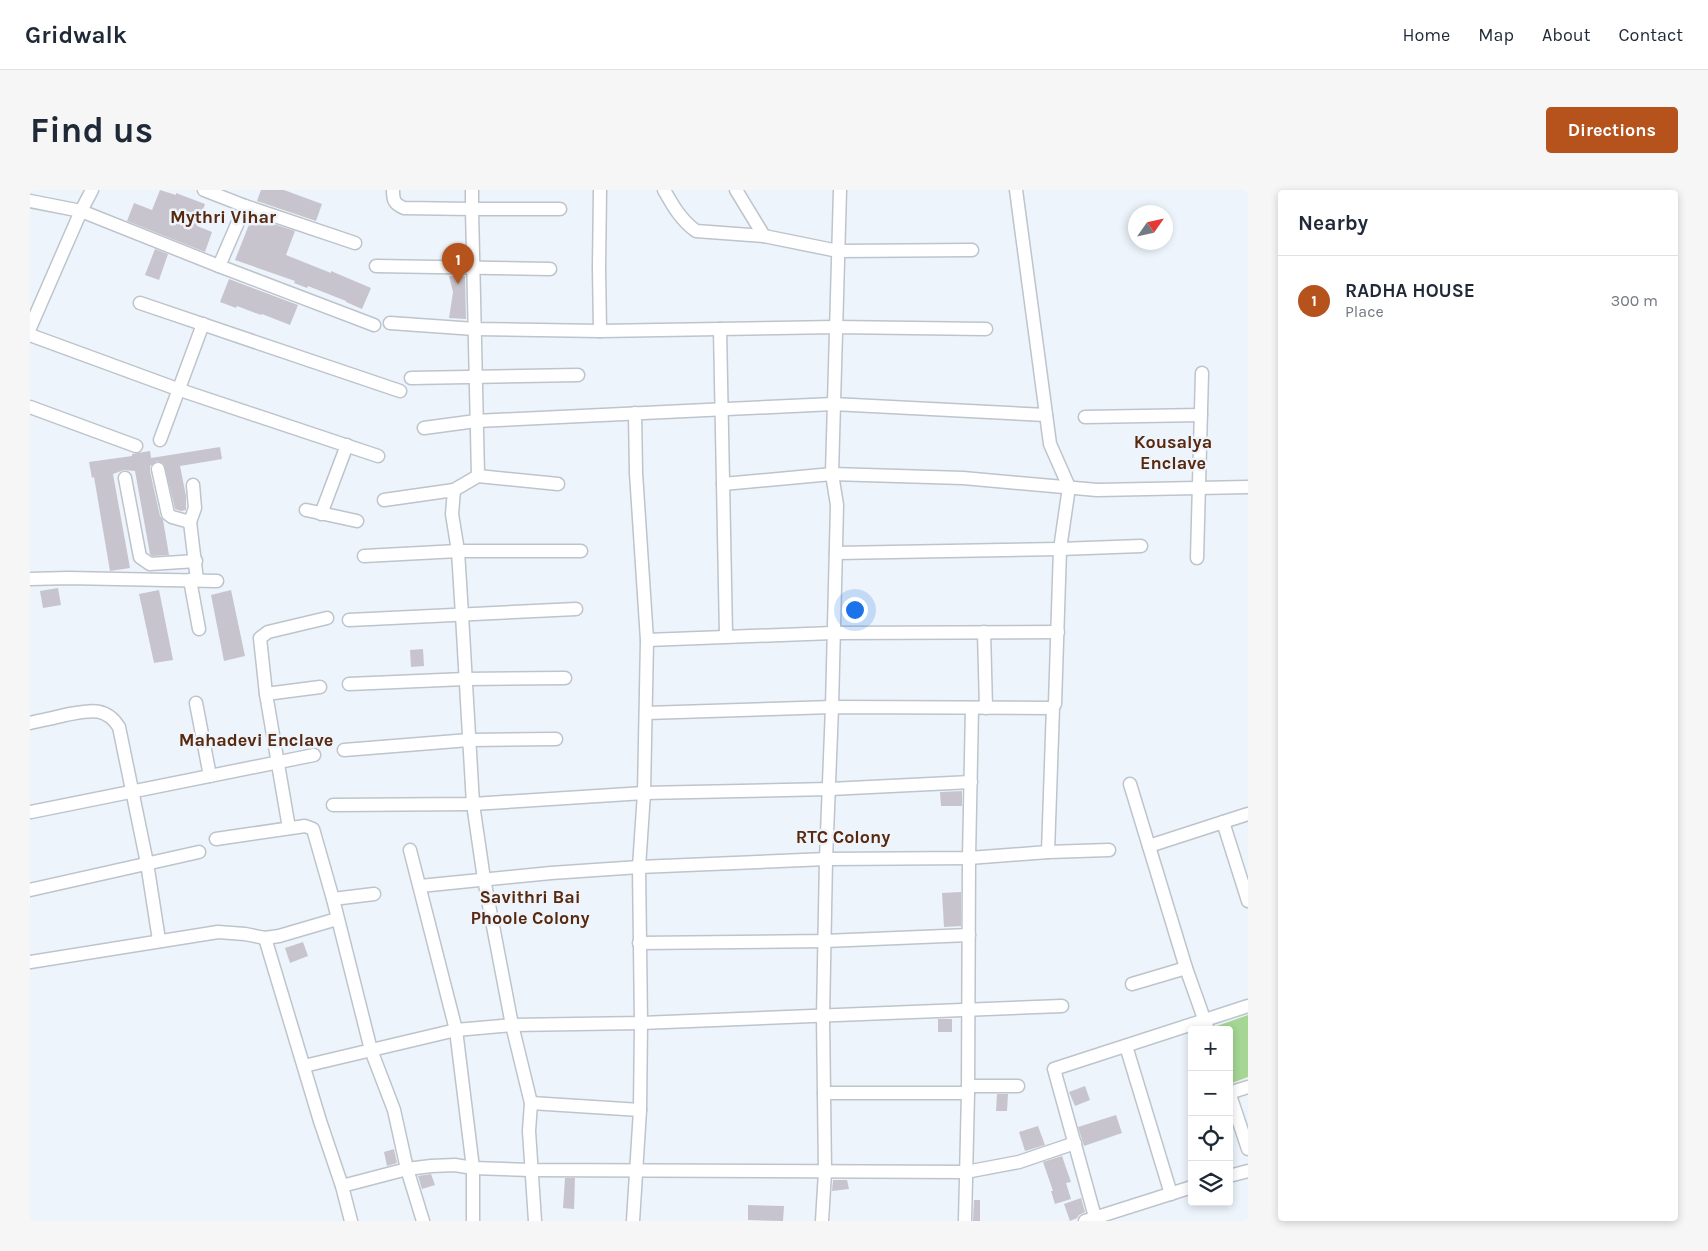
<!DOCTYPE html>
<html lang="en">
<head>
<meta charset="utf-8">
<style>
  :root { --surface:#fff; --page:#f6f6f7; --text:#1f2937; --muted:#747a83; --line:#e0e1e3; --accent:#b6521b }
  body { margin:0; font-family:Karla,sans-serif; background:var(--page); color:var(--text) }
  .controls { position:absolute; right:15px; bottom:15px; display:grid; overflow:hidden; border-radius:5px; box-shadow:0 2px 8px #0003 }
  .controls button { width:45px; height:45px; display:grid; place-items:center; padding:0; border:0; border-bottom:1px solid var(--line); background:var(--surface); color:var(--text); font:25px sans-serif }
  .compass { position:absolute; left:1098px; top:15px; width:45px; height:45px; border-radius:50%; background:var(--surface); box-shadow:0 2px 8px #0003; rotate:56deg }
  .you { position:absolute; left:824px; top:419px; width:18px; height:18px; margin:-12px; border:4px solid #fff; border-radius:50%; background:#1a73e8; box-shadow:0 0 0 8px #1a73e833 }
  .badge { display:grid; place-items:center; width:32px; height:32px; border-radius:50%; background:var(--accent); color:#fff; font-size:16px; font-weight:700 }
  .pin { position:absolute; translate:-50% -41px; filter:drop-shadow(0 1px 2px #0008) }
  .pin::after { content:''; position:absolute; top:26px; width:18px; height:15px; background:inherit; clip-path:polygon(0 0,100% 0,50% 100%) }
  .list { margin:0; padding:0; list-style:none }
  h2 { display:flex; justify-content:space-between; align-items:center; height:65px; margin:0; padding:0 20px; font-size:21px }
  h2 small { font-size:16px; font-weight:400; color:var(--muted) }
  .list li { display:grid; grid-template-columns:32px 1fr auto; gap:15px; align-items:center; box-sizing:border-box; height:90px; padding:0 20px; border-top:1px solid var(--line) }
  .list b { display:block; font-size:19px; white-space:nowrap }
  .list p { margin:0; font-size:16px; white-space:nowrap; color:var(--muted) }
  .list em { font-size:16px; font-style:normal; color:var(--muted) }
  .icon { flex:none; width:28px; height:28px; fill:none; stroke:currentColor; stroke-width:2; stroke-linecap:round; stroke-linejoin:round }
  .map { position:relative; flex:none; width:1218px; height:1031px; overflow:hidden; border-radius:5px }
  header { display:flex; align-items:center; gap:30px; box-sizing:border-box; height:70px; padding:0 25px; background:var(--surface); border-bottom:1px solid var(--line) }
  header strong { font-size:24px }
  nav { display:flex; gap:28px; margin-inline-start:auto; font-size:18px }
  .intro { display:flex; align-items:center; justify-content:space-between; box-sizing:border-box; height:120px; padding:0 30px }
  h1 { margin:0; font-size:35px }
  .button { padding:12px 22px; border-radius:5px; background:var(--accent); color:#fff; font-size:18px; font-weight:700 }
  main { display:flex; gap:30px; padding:0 30px }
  aside { flex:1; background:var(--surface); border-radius:5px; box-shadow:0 2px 8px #0003 }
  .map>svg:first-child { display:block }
</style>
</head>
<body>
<header>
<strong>Gridwalk</strong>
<nav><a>Home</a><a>Map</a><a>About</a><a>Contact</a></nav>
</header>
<div class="intro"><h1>Find us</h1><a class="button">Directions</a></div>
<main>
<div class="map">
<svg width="1218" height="1031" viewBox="0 0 1218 1031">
  <rect width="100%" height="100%" fill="#edf4fb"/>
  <polygon fill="#a5d694" points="1218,825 1218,887 1202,893 1199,885 1199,840 1184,840 1184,837"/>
  <g fill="#c8c4cd">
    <polygon points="130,0 146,5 146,3 175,14 167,36 182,42 175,62 97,31 104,13 122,20"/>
    <polygon points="231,0 254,0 292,14 286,31 227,11"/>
    <polygon points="222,27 265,41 256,65 301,83 301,81 341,98 332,119 316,112 316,111 278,96 277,98 264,93 265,91 205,70"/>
    <polygon points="125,59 138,64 129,90 115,85"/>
    <polygon points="419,86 435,86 436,129 419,128 423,102"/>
    <polygon points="199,89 268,115 260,135 232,124 231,125 207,116 206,118 190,112"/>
    <polygon points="190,257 192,269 150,276 156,306 156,320 151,321 145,319 134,274 127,271 120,276 120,281 130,326 133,330 139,365 122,366 120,364 105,281 94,280 83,284 100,378 80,381 64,287 62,288 59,272 102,266 102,264 120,261 121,268"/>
    <polygon points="28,398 31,415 13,418 10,401"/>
    <polygon points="129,400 143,470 124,473 109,404"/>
    <polygon points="201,400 215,466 194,471 181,405"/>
    <polygon points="393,459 394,476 381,477 380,460"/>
    <polygon points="932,601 932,616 911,616 910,602"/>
    <polygon points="931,702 931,736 914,737 912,703"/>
    <polygon points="273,752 278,766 260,773 255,758"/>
    <rect x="908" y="829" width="14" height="13"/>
    <polygon points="1055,896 1060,910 1045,916 1039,902"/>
    <polygon points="967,904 978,904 977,921 966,921"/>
    <polygon points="1086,925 1092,943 1054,956 1048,937"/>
    <polygon points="1008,936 1015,955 995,961 989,942"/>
    <polygon points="364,959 367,973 357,976 354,962"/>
    <polygon points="1032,966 1041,992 1036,993 1041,1009 1025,1014 1021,1001 1023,1001 1013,972"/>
    <polygon points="401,984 405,995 392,999 388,986"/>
    <polygon points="535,988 545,988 544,1019 533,1018"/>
    <polygon points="803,990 817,990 819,999 802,1001"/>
    <polygon points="1051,1008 1055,1022 1049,1025 1047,1028 1040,1031 1034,1014"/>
    <polygon points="944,1010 950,1010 950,1031 943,1031"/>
    <polygon points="718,1015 754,1016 753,1031 718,1030"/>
  </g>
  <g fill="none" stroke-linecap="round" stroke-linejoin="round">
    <defs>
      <g id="minor">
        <polyline points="174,0 215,16 325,53"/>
        <path d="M363,0C363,10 364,14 374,18L442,19L448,286"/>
        <polyline points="442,0 442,19 530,19"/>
        <polyline points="570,0 569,78 570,141"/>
        <path d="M634,0C643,16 651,30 666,41L734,46L808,61L942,60"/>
        <polyline points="706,0 734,46"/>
        <polyline points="0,11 51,21 189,76 344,135"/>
        <polyline points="189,76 215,16"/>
        <polyline points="346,76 520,79"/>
        <polyline points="110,113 370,201"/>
        <polyline points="360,133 445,139 570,141 806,137 956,139"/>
        <polyline points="0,138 51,21 62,0"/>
        <polyline points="690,139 696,445"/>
        <polyline points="0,145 150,200 348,266"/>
        <polyline points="381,188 548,185"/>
        <polyline points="0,217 106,256"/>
        <polyline points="1055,227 1171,225"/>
        <polyline points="394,238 446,231 803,214 1016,225"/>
        <polyline points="130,250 173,134"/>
        <polyline points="128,279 138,324 142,327 160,332"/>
        <polyline points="95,288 110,367 120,374 166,371"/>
        <polyline points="693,294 802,284 933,288 1067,300 1218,297"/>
        <polyline points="163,295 165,318 160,332 167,390"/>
        <polyline points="354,310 424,300"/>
        <polyline points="276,320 327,331"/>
        <polyline points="291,324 317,255"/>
        <polyline points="806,363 1030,359 1111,356"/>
        <polyline points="334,366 428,361 551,361"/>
        <polyline points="1167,368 1172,183"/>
        <polyline points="0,389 38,388 187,391"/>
        <polyline points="160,390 169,439"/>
        <polyline points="319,430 546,419"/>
        <polyline points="954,442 956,518"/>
        <polyline points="617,450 803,443 1028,442"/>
        <polyline points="319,494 435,489 535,488"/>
        <polyline points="236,504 290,497"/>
        <polyline points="166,513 180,586"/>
        <polyline points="616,523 802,517 1021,518 1025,514 1030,359 1039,297 1020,254 986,0"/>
        <path d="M0,533C12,530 24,528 35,525C58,521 75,515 89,537L117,673L129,750"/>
        <polyline points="314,560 439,550 526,549"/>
        <polyline points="1100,594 1156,778 1178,840"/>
        <polyline points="303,615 443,614 614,603 800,599 941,592"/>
        <polyline points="1,622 284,565"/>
        <polyline points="1193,632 1218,711"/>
        <polyline points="259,638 236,504 230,448 238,442 297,428"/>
        <polyline points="186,649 275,636 283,639 303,709 341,860 364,920 377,979 393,1031"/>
        <polyline points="1119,656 1218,624"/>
        <polyline points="380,660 426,840 482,835 611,833 1032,816"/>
        <polyline points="1018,662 1079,660"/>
        <polyline points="390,696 521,683 609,677 796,669 939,668 1018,662 1023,517"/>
        <polyline points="0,700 169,662"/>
        <polyline points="303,709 344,704"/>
        <polyline points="235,748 290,931 312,996 321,1031"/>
        <polyline points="609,753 795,751 939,745"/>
        <polyline points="0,772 188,742 215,744 235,748 249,746 307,729"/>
        <polyline points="1102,794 1156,778"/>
        <polyline points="1096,856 1141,1004"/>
        <polyline points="274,876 426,840 443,978 443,1031"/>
        <polyline points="938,896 988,896"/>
        <polyline points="1199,902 1218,959"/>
        <polyline points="794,903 938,903"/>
        <polyline points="1199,903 1218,897"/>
        <polyline points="501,913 610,920"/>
        <polyline points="1199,986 1218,981"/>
        <polyline points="312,996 377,979 401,976 425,975 443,978 501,980 936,982 989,972 1045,953"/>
        <polyline points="1065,1027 1024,879 1218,816"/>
        <polyline points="505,1031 499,941 501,913 482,835 454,689 443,614 432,425 428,361 422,324 424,300 448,286 528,294"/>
        <polyline points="603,1031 610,920 611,833 609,677 614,603 617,450 606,283 605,223"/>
        <polyline points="792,1031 795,982 793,827 796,669 802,517 807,315 802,284 810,0"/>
        <polyline points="935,1031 938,903 939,668 942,518"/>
        <polyline points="1055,1031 1162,997"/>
      </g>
    </defs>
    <use href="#minor" stroke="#bec4cc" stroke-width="15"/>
    <use href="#minor" stroke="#fff" stroke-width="12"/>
  </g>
  <g text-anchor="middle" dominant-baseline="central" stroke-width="5" stroke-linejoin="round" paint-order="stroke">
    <g font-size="18" font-weight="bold" fill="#58280f" stroke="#edf4fb">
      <text x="193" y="27">Mythri Vihar</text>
      <text x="1143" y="252">Kousalya<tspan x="1143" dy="21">Enclave</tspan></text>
      <text x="226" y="550">Mahadevi Enclave</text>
      <text x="813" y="647">RTC Colony</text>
      <text x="500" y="707">Savithri Bai<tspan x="500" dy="21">Phoole Colony</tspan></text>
    </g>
  </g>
</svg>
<div class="controls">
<button>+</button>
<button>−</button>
<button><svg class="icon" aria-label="locate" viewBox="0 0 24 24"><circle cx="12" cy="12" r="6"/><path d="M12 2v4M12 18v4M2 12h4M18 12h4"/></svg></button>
<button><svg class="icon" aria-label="layers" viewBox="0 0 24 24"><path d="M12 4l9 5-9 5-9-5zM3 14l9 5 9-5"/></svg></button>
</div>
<svg class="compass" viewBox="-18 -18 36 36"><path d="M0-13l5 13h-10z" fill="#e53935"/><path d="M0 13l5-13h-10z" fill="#747a83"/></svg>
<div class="you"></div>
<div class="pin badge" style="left:428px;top:94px">1</div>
</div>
<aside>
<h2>Nearby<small></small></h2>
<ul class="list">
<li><span class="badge">1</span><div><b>RADHA HOUSE</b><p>Place</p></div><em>300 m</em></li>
</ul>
</aside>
</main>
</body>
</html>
